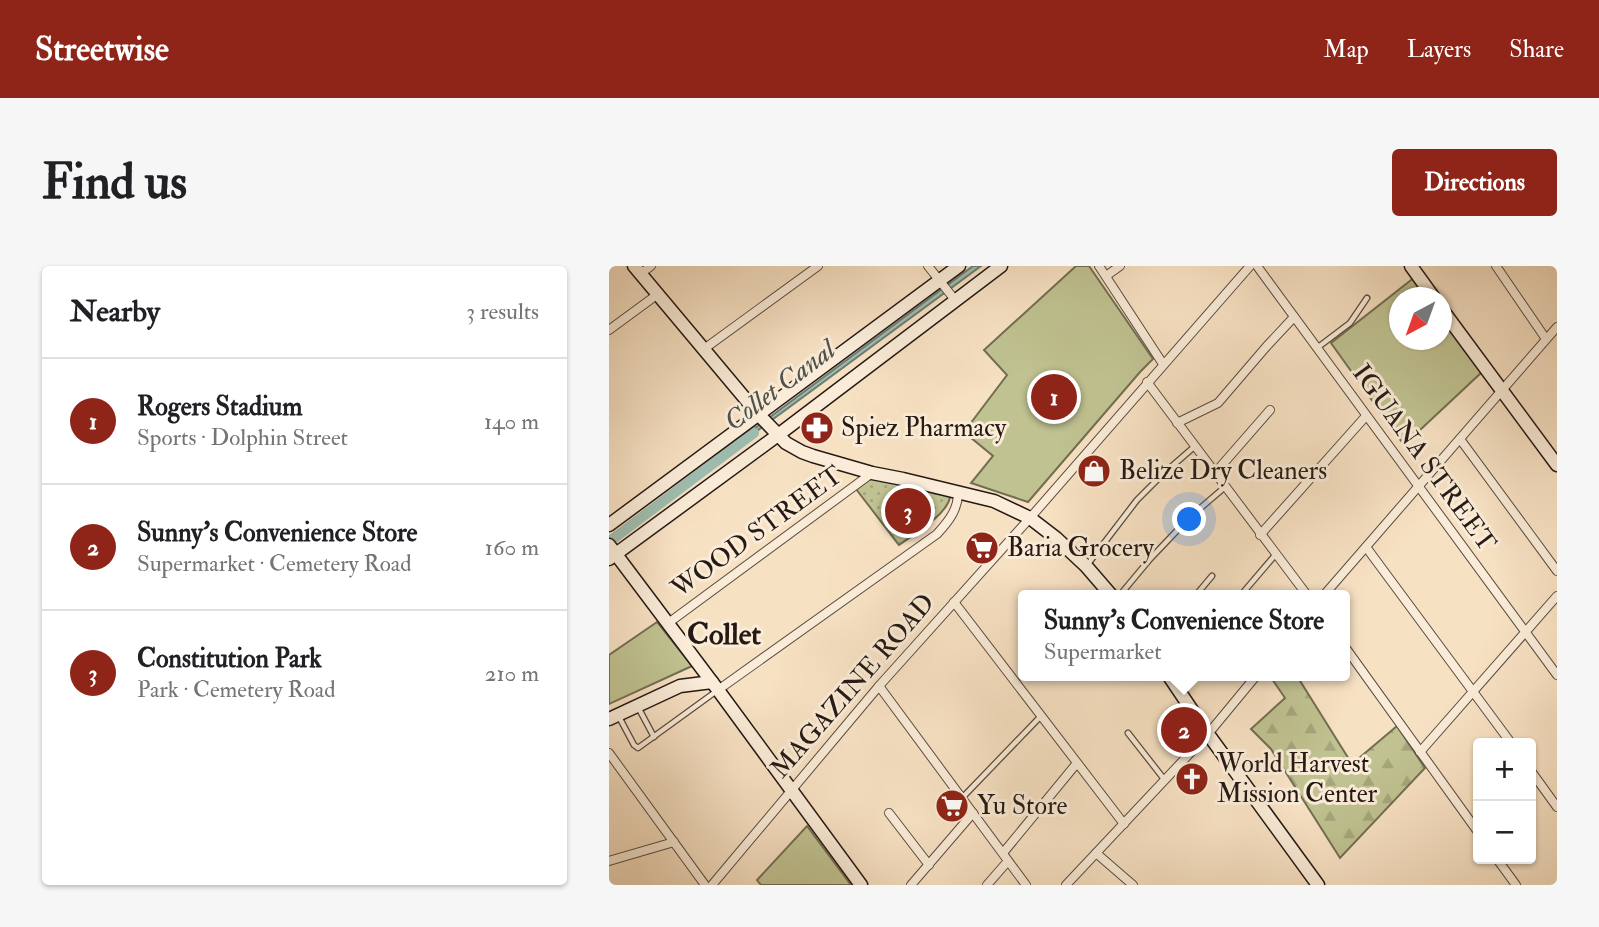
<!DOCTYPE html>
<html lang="en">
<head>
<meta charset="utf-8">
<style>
  :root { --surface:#fff; --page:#f6f6f6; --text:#202124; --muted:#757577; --line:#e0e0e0; --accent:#8f2418 }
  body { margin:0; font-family:"IM FELL Double Pica",serif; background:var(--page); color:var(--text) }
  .controls { position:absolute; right:21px; bottom:21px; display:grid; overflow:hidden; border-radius:7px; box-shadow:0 2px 5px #0004 }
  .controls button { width:63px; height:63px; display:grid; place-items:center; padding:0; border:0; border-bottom:2px solid var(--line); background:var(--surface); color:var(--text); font:35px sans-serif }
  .compass { position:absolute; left:780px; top:21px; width:63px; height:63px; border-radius:50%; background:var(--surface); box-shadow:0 2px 5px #0004; rotate:221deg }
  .you { position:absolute; left:581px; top:254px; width:24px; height:24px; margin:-18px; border:5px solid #fff; border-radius:50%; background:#1a73e8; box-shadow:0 0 0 10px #1a73e833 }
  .badge { display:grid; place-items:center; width:46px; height:46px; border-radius:50%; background:var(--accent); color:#fff; font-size:23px; font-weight:700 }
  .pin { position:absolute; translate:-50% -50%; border:4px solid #fff; box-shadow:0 2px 7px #0006 }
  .popup { position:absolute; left:409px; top:324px; width:332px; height:91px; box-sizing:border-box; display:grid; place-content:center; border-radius:7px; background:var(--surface); filter:drop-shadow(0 2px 5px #0005); font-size:23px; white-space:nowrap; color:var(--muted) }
  .popup b { font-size:26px; color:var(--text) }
  .popup::after { content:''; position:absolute; left:50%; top:100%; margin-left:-14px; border:14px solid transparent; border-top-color:var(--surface) }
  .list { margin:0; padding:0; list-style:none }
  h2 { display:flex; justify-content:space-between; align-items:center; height:91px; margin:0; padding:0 28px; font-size:30px }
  h2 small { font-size:23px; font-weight:400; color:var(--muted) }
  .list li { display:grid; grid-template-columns:46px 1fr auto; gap:21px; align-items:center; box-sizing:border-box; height:126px; padding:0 28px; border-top:2px solid var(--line) }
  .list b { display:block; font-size:26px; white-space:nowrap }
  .list p { margin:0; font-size:23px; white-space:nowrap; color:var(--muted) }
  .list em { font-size:23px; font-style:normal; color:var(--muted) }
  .map { position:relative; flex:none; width:948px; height:619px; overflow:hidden; border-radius:7px }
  header { display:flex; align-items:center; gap:42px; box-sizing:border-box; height:98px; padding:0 35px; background:var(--accent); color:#fff }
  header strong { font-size:33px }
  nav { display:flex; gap:38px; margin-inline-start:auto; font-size:24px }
  .intro { display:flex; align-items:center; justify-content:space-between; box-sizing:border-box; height:168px; padding:0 42px }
  h1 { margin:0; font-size:49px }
  .button { padding:18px 32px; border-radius:7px; background:var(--accent); color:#fff; font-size:24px; font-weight:700 }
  main { display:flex; gap:42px; padding:0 42px }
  aside { flex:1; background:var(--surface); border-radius:7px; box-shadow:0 2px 5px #0004 }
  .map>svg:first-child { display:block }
</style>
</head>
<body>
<header>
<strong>Streetwise</strong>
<nav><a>Map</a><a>Layers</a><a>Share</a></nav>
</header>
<div class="intro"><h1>Find us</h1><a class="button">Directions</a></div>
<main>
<aside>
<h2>Nearby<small>3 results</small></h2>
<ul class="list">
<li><span class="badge">1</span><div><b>Rogers Stadium</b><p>Sports · Dolphin Street</p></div><em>140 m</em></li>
<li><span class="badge">2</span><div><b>Sunny's Convenience Store</b><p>Supermarket · Cemetery Road</p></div><em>160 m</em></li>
<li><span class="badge">3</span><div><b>Constitution Park</b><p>Park · Cemetery Road</p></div><em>210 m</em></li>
</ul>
</aside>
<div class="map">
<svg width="948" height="619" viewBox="0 0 948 619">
  <defs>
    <pattern id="forest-firs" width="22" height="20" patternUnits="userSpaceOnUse" patternTransform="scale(1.75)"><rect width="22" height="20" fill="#c0c291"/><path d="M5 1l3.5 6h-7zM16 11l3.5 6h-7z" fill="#a5a67c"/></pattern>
    <pattern id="park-dots" width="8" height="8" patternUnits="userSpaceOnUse" patternTransform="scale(1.75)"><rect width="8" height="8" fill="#c0c291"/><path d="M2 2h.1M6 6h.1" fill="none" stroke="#a5a67c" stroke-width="1.8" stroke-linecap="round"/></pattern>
  </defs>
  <rect width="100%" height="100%" fill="#f7e1c3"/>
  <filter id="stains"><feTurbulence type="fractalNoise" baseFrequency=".00286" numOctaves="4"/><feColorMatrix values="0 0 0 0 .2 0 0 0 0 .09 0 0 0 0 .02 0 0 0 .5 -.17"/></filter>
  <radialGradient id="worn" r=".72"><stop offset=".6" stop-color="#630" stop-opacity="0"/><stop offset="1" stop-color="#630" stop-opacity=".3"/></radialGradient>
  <g fill="#c0c291" stroke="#726e52" stroke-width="2">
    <polygon points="467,0 480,0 544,93 531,106 419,236 362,217 384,190 355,166 398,109 375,84"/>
    <polygon points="806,11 821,31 790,32 790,74 832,74 833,48 874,105 795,179 722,77"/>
    <polygon points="48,356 83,400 0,438 0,389"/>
    <polygon points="198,560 242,619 152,619 148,614"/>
  </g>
  <polygon fill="url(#forest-firs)" stroke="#726e52" stroke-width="2" points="661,410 688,410 743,498 788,460 816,502 731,592 662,483 642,463 676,432"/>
  <path fill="url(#park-dots)" stroke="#726e52" stroke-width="2" d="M262,212L337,226L341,231C338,249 305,268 290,279L247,223Z"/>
  <polygon fill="#9ebeb0" stroke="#6e7c72" stroke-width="2" points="364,0 372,0 0,274 0,271"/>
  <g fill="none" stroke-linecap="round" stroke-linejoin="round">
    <polyline stroke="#9ebeb0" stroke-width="10" points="0,276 145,167"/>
    <defs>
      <g id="lane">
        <polyline points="708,82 741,57 758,32"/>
        <polyline points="479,298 528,234 554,208 585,181"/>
        <polyline points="511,329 541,293 581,251 616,221"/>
        <polyline points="587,329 603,310"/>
        <polyline points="632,329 667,288"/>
        <polyline points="29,441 45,471"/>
        <polyline points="9,449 25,479 29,482 109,424"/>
        <polyline points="519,467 555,513"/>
        <polyline points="353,532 431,451"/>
      </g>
      <g id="street">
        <polyline points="319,0 346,34"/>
        <polyline points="490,0 554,98"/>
        <polyline points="648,0 948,409"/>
        <polyline points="887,0 937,73"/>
        <polyline points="31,8 42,0"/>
        <polyline points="497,10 511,0"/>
        <polyline points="0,64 49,28"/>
        <polyline points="95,83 209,0"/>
        <polyline points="538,116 698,329"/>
        <polyline points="568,157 609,137 657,81 685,51"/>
        <polyline points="851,173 948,305"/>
        <polyline points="606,207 661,144"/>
        <polyline points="651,269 757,150"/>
        <polyline points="757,281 902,477"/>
        <polyline points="715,329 948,61"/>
        <polyline points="345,336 515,558"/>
        <polyline points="58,358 263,207"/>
        <polyline points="736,381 869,566"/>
        <polyline points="270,420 417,619"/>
        <path d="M109,424L328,268C339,256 349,244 349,227"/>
        <polyline points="811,486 948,330"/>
        <polyline points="0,487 96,619"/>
        <polyline points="922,505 948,541"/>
        <polyline points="280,547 320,599"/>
        <polyline points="394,587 468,497"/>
        <polyline points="487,587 524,619"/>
        <polyline points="888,593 907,619"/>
        <polyline points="0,595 65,576"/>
        <polyline points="103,619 270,420 421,252 641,0"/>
        <polyline points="302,619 364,547"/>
        <polyline points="378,619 399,595"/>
        <polyline points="457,619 599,468 647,410"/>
      </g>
      <g id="secondary">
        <polyline points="25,0 149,148 177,177 193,186 204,190 263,207 294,213 385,235 421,252 447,272 477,300 502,329"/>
        <polyline points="802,0 825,32"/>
        <polyline points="832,42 948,199"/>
        <polyline points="0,259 350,0"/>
        <polyline points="0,279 109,424 252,619"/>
        <polyline points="0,293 169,169 392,0"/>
        <polyline points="560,410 599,468 709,619"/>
        <polyline points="0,453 71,420 103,416"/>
      </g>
    </defs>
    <use href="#lane" stroke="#5a4b40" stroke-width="7"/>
    <use href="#street" stroke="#5a4b40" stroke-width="10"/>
    <use href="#secondary" stroke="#251914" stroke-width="15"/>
    <use href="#lane" stroke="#faecd8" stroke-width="4.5"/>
    <use href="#street" stroke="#faecd8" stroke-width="8"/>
    <use href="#secondary" stroke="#faecd8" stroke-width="12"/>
  </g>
  <defs>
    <symbol id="pharmacy-disc" viewBox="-11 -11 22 22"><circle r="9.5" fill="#8f2418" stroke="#faecd8"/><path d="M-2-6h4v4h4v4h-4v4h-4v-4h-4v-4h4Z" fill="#fff"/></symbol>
    <symbol id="shop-disc" viewBox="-11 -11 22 22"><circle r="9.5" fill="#8f2418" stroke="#faecd8"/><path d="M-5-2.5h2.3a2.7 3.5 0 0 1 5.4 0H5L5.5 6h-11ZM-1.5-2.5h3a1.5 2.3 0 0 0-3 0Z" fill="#fff"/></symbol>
    <symbol id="supermarket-disc" viewBox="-11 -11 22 22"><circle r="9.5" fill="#8f2418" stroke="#faecd8"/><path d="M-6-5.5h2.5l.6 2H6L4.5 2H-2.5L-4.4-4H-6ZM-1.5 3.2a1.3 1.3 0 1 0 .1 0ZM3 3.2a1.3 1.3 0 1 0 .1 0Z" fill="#fff"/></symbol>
    <symbol id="church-disc" viewBox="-11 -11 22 22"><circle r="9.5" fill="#8f2418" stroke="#faecd8"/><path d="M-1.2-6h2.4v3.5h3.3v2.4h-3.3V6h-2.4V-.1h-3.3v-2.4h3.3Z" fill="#fff"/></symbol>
  </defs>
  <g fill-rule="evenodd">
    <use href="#pharmacy-disc" x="189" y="143" width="38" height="38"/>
    <use href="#shop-disc" x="466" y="186" width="38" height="38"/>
    <use href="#supermarket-disc" x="354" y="263" width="38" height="38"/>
    <use href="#church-disc" x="564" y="494" width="38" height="38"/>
    <use href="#supermarket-disc" x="324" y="521" width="38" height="38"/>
  </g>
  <g text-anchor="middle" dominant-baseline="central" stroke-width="6" stroke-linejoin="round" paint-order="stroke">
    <g font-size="26" fill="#251914" stroke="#faecd8" text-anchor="start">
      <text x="232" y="162">Spiez Pharmacy</text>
      <text x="510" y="205">Belize Dry Cleaners</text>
      <text x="398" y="282">Baria Grocery</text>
      <text x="608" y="498">World Harvest<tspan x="608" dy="30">Mission Center</tspan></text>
      <text x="368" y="540">Yu Store</text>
    </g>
    <g font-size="26" fill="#251914" stroke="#faecd8">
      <text transform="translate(815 192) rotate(54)">IGUANA STREET</text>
      <text transform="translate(148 266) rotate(-36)">WOOD STREET</text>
      <text transform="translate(244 420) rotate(-49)">MAGAZINE ROAD</text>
    </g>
    <g font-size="28" font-style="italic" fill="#4f534b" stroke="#faecd8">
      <text transform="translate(171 120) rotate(-37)">Collet Canal</text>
    </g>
    <g font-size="30" font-weight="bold" fill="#251914" stroke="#faecd8">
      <text x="115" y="368">Collet</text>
    </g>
  </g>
  <rect width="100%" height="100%" filter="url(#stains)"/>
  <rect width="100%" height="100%" fill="url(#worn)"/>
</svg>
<div class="controls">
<button>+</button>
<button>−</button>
</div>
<svg class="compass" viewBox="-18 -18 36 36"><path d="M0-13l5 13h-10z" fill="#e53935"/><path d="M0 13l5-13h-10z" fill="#757577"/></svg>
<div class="you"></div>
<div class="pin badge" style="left:445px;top:131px">1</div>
<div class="pin badge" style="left:575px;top:464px">2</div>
<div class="popup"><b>Sunny's Convenience Store</b>Supermarket</div>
<div class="pin badge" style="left:299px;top:245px">3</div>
</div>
</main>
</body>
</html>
